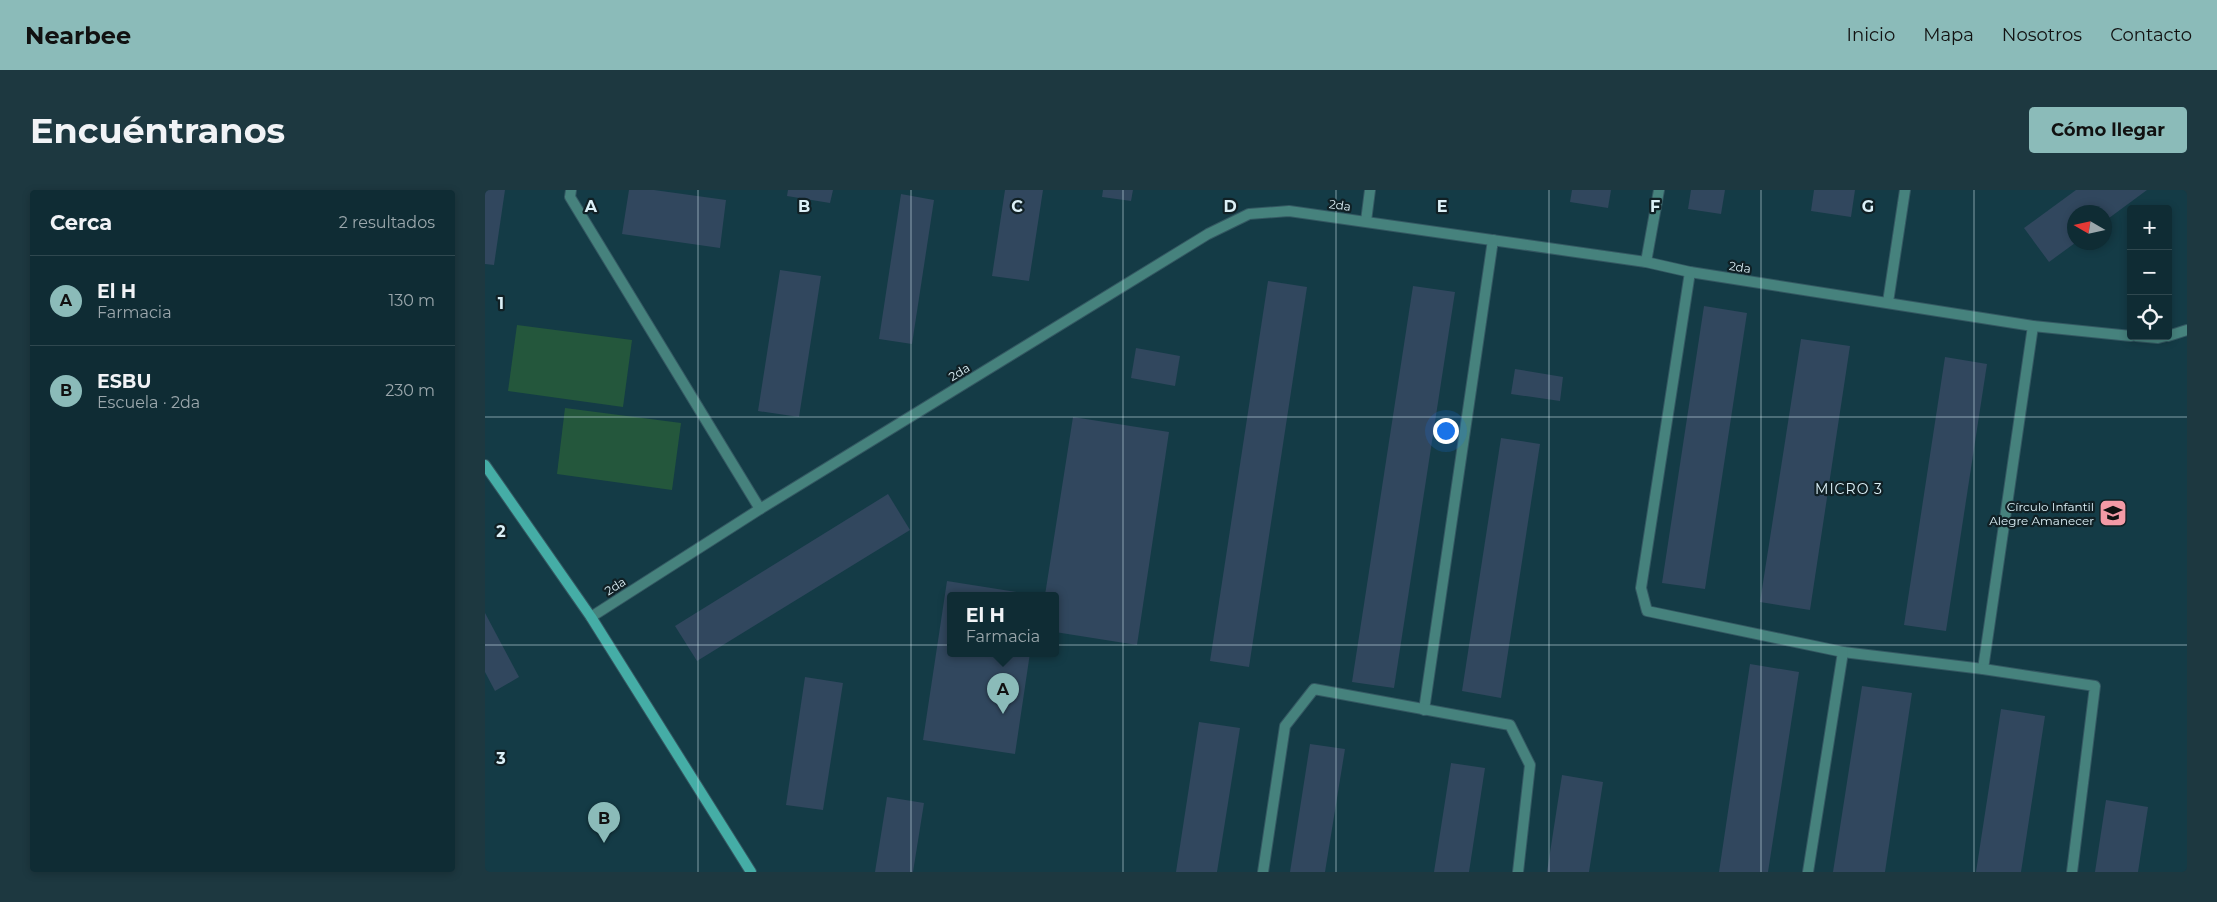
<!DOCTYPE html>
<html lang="es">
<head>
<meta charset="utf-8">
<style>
  :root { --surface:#0f2c34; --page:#1d3840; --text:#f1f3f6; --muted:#9ba7ac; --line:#2f484f; --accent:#8bbbb9 }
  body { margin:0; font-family:Montserrat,sans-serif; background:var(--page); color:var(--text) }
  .controls { position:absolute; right:15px; top:15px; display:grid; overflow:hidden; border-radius:5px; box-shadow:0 2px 8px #0003 }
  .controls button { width:45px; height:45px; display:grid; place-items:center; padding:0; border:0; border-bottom:1px solid var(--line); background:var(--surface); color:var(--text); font:25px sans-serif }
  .compass { position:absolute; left:1582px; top:15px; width:45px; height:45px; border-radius:50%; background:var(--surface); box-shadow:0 2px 8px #0003; rotate:279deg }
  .you { position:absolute; left:960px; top:240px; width:18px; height:18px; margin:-12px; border:4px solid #fff; border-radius:50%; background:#1a73e8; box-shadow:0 0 0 8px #1a73e833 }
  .badge { display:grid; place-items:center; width:32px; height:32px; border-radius:50%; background:var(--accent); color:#111; font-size:16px; font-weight:700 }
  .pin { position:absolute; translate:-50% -41px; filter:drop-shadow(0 1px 2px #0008) }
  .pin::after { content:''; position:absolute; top:26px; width:18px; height:15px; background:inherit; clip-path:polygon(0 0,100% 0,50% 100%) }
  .popup { position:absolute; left:462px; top:402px; width:112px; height:65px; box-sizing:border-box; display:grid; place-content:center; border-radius:5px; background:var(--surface); filter:drop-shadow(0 1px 4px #0005); font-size:16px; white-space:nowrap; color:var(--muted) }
  .popup b { font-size:19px; color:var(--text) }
  .popup::after { content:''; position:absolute; left:50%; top:100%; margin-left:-10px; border:10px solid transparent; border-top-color:var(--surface) }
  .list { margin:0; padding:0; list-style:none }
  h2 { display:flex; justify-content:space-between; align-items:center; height:65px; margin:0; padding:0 20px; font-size:21px }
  h2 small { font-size:16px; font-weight:400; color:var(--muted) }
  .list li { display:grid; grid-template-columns:32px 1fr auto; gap:15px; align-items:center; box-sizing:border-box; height:90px; padding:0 20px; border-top:1px solid var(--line) }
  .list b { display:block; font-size:19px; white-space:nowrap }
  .list p { margin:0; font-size:16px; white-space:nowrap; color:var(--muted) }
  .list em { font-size:16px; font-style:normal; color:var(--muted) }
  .icon { flex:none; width:28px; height:28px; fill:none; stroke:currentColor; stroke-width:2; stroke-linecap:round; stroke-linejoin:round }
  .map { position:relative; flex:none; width:1702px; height:682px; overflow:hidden; border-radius:5px }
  header { display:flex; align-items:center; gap:30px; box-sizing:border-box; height:70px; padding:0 25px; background:var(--accent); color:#111 }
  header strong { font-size:24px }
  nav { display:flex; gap:28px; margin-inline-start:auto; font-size:18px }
  .intro { display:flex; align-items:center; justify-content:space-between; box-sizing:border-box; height:120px; padding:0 30px }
  h1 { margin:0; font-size:35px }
  .button { padding:12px 22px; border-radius:5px; background:var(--accent); color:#111; font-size:18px; font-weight:700 }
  main { display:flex; gap:30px; padding:0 30px }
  aside { flex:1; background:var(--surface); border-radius:5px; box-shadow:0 2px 8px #0003 }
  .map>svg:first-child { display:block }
</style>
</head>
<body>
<header>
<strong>Nearbee</strong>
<nav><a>Inicio</a><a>Mapa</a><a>Nosotros</a><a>Contacto</a></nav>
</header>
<div class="intro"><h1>Encuéntranos</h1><a class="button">Cómo llegar</a></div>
<main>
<aside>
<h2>Cerca<small>2 resultados</small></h2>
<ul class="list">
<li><span class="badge">A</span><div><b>El H</b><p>Farmacia</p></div><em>130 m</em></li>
<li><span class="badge">B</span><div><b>ESBU</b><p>Escuela · 2da</p></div><em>230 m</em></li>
</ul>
</aside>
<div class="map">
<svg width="1702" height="682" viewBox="0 0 1702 682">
  <rect width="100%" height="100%" fill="#143b46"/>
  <g fill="#24573c">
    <polygon points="32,135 147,150 138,217 23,201"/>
    <polygon points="80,218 196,233 187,300 72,284"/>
  </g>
  <g fill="#31475e">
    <polygon points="0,0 20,0 9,75 0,74"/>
    <polygon points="144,0 169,0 241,10 235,58 137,44"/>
    <polygon points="303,0 348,0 345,13 302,6"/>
    <polygon points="520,0 558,0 544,91 507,86"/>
    <polygon points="618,0 648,0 646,11 617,7"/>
    <polygon points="1087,0 1126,0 1123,18 1085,12"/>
    <polygon points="1206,0 1240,0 1236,24 1203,19"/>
    <polygon points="1329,0 1370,0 1366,27 1326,21"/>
    <polygon points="1591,0 1662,0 1620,31 1620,22 1590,22 1590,53 1564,72 1539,38"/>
    <polygon points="416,4 449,10 427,154 394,149"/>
    <polygon points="295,80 336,86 314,227 273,221"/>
    <polygon points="783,91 822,97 764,477 725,471"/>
    <polygon points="928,96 970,102 909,498 867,492"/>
    <polygon points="1219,116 1262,123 1220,399 1177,393"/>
    <polygon points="1316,149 1365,156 1325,420 1275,412"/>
    <polygon points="651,158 695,166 690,196 646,188"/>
    <polygon points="1460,167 1502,174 1461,441 1419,435"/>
    <polygon points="1030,179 1078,187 1075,211 1026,204"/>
    <polygon points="588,227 684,242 652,455 570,442 570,405 560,405"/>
    <polygon points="1016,248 1055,254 1016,508 977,501"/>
    <polygon points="403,304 425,340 212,471 190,436"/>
    <polygon points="462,391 544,404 466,405 466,463 545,463 530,564 438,550"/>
    <polygon points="0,423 34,487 10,501 0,482"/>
    <polygon points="1265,474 1314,482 1283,682 1234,682"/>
    <polygon points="320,487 358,493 338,620 301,615"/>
    <polygon points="1377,496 1427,503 1400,682 1348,682"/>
    <polygon points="1516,519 1560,526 1536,682 1491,682"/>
    <polygon points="714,532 755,538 732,682 691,682"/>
    <polygon points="825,554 860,559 840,682 805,682"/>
    <polygon points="966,573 1000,578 984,682 949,682"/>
    <polygon points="1077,585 1118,592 1104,682 1062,682"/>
    <polygon points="402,607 439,613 428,682 390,682"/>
    <polygon points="1621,610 1663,617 1653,682 1610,682"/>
  </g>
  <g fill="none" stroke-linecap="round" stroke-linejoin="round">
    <defs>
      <g id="minor">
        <polyline points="86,0 85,7 275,319"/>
        <polyline points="881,31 885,0"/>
        <polyline points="1161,72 1174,0"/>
        <polyline points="1205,82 1156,398 1162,421 1358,462 1498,479 1548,136"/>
        <polyline points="1403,112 1420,0"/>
        <polyline points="1651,146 1673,148 1681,146"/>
        <polyline points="1683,146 1702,140"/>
        <polyline points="106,427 275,319 723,44 764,24 804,21 1161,72 1205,82 1548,136 1646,146"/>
        <polyline points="1498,479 1610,496 1587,682"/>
        <polyline points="939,520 1008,50"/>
        <polyline points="778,682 800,536 829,499 1025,535 1045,575 1033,682"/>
        <polyline points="1323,682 1358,462"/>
      </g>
      <polyline id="secondary" points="0,275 106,427 266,682"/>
    </defs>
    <use href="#minor" stroke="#345862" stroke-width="12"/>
    <use href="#secondary" stroke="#345862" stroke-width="12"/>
    <use href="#minor" stroke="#46827d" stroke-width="10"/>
    <use href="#secondary" stroke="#45ada6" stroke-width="10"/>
  </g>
  <path fill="none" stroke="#dcf0f7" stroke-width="1" stroke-opacity="0.55" d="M213,0V682M426,0V682M638,0V682M851,0V682M1064,0V682M1276,0V682M1489,0V682M0,227H1702M0,455H1702"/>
  <defs>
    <symbol id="school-square" viewBox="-11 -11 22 22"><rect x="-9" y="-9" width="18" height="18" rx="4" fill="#f49aa6" stroke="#102025"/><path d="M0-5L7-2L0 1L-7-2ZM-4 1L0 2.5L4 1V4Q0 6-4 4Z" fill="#111"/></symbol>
  </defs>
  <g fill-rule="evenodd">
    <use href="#school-square" x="1612" y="307" width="32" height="32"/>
  </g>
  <g text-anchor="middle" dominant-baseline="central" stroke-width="4.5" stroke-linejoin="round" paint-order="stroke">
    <g font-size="12" fill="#dcf0f7" stroke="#102025">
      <text transform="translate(855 15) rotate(8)">2da</text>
      <text transform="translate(1255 77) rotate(9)">2da</text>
      <text transform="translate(474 182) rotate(-31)">2da</text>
      <text transform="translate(130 396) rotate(-33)">2da</text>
    </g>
    <g font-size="12" fill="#dcf0f7" stroke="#102025" text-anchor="end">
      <text x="1609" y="316">Círculo Infantil<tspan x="1609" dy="14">Alegre Amanecer</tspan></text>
    </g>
    <g font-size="14" letter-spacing="1" fill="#dcf0f7" stroke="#102025">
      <text x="1364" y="299">MICRO 3</text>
    </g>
  </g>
  <g font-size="16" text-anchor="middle" font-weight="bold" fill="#dcf0f7" stroke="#102025" stroke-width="4.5" stroke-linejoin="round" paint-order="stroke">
    <text x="106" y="22">A</text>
    <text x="319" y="22">B</text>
    <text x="532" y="22">C</text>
    <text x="745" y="22">D</text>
    <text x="957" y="22">E</text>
    <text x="1170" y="22">F</text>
    <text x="1383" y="22">G</text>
    <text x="16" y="119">1</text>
    <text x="16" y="347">2</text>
    <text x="16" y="574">3</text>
  </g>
</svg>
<div class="controls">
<button>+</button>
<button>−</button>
<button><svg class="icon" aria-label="locate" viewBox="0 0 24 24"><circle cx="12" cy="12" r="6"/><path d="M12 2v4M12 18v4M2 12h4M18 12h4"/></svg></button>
</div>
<svg class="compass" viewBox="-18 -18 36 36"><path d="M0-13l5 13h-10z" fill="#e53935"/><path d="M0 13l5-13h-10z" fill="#9ba7ac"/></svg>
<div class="you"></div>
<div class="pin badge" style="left:518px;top:524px">A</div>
<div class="popup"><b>El H</b>Farmacia</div>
<div class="pin badge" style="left:119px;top:653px">B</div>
</div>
</main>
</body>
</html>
